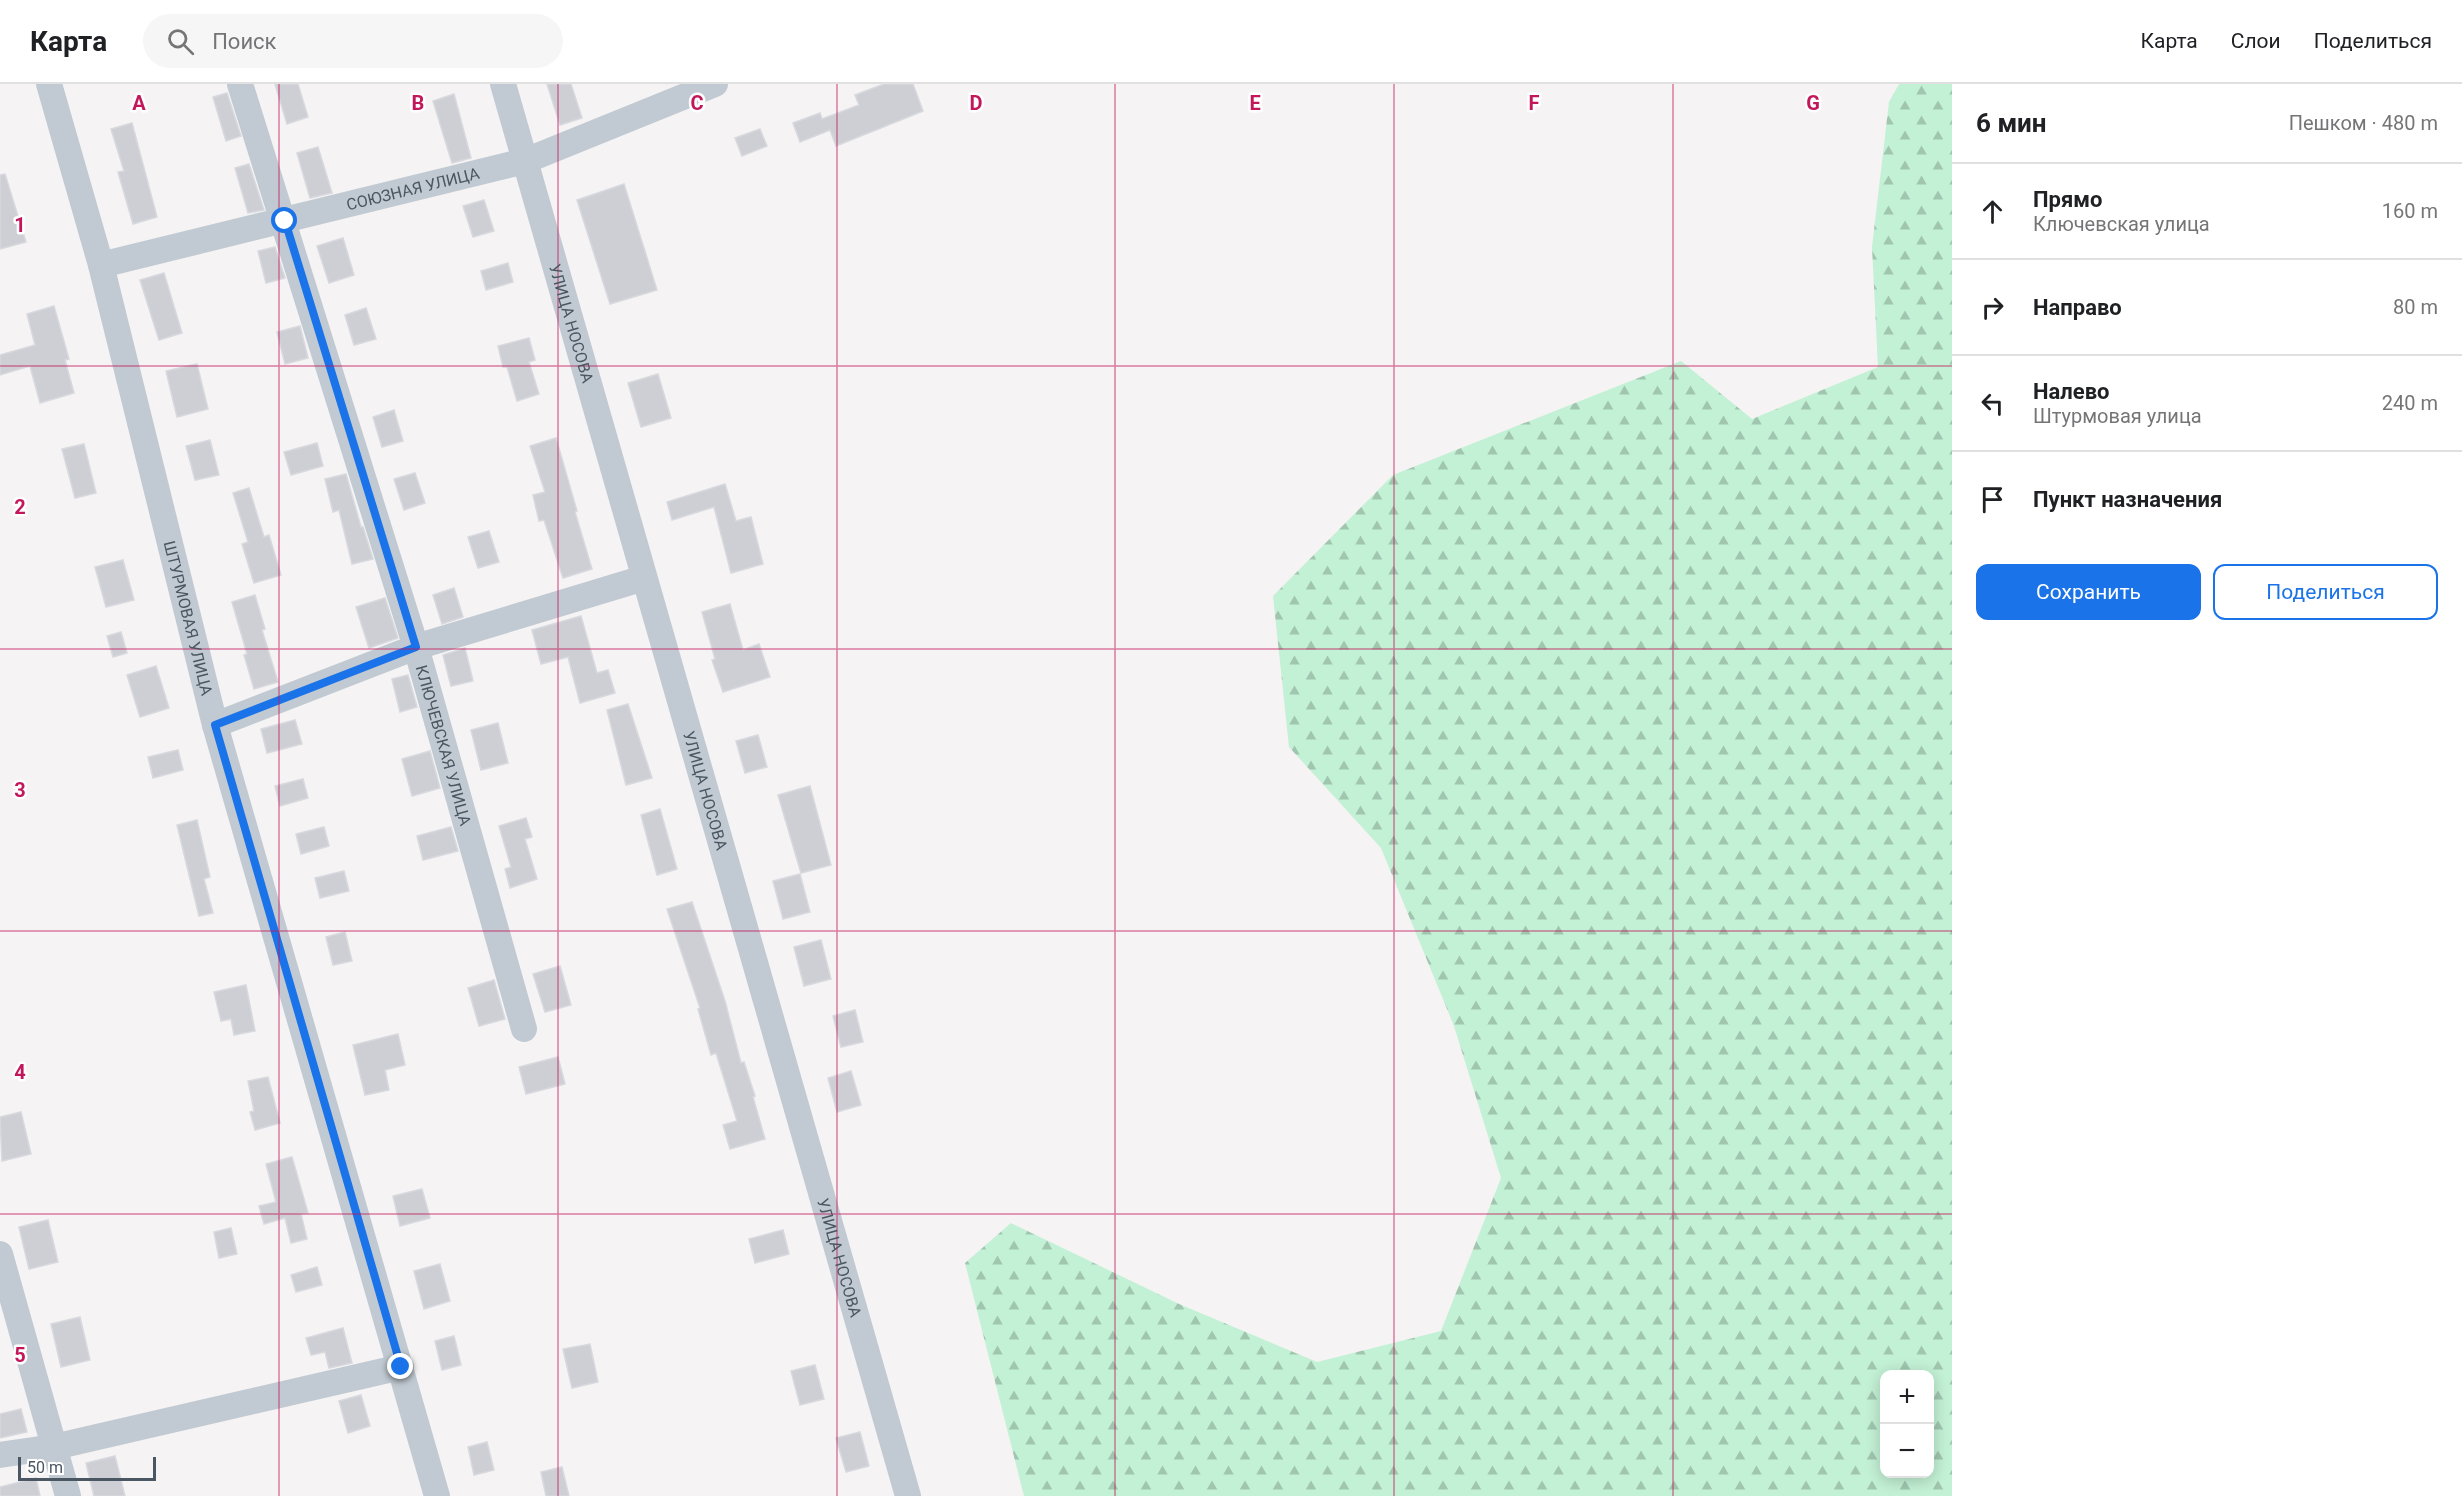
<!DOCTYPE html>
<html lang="ru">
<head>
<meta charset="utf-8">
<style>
  :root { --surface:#fff; --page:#f6f6f6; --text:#202124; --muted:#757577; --line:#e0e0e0; --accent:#1a73e8 }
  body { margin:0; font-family:Roboto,sans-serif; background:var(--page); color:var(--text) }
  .controls { position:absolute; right:18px; bottom:18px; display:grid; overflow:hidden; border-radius:12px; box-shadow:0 3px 15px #0003 }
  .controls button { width:54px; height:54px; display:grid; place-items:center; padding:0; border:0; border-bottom:2px solid var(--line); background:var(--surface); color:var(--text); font:30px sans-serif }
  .scale { position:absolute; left:18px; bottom:15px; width:138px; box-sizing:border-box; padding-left:6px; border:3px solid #4a5661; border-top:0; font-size:16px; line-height:21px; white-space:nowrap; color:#4a5661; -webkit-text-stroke:4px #fff; paint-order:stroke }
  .stop { position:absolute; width:18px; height:18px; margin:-14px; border:4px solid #1a73e8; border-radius:50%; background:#fff }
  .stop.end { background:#1a73e8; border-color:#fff; box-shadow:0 2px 6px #0008 }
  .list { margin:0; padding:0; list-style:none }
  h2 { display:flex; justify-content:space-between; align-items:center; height:78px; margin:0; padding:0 24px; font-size:26px }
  h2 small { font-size:20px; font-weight:400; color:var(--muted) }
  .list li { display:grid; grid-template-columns:39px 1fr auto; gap:18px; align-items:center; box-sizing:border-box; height:96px; padding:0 24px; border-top:2px solid var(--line) }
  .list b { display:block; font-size:22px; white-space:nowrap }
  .list p { margin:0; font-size:20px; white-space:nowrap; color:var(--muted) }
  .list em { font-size:20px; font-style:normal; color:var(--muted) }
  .actions { display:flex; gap:12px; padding:18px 24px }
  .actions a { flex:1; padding:14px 0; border:2px solid var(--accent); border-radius:12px; text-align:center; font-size:21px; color:var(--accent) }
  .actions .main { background:var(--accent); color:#fff }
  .icon { flex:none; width:33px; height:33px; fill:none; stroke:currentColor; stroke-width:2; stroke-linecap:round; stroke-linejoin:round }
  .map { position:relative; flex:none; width:1952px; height:1412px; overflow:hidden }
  header { display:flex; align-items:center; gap:36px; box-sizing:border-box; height:84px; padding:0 30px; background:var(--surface); border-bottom:2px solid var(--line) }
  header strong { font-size:28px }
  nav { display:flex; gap:33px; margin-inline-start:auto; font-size:21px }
  .search { width:420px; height:54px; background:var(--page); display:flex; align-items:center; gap:15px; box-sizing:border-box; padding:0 21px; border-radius:33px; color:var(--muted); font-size:22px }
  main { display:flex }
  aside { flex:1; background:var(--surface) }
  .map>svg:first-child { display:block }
</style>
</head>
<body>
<header>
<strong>Карта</strong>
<div class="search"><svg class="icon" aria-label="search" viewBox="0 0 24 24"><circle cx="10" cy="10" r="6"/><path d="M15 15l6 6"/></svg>Поиск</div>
<nav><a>Карта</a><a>Слои</a><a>Поделиться</a></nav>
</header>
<main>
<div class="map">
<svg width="1952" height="1412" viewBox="0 0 1952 1412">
  <defs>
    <pattern id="forest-firs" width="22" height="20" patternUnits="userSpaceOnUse" patternTransform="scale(1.5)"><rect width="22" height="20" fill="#c3f1d5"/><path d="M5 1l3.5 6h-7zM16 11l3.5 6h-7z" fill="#a0c6b0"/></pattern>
  </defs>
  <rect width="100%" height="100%" fill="#f5f3f3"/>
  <path fill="url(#forest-firs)" fill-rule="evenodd" d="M1899,0H1952V1412H1024L965,1179L1011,1139L1179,1220L1317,1278L1441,1247L1501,1094L1454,942L1381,764L1289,663L1273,512L1393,391L1681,277L1752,335L1878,283L1872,163L1889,18ZM1884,1290H1930V1390H1884Z"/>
  <g fill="#cdcfd5" stroke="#d7d9de" stroke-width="1.5">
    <polygon points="275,0 298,0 308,33 287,40"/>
    <polygon points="547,0 571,0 582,34 560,41"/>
    <polygon points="884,0 913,0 923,27 836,62 830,46 800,58 793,39 820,29 822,35 859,21 855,11"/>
    <polygon points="227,9 241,52 226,57 213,13"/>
    <polygon points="454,10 471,74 452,79 433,17"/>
    <polygon points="132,39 157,133 133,140 118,88 124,87 111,45"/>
    <polygon points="760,45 767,62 742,72 735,54"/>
    <polygon points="318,63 332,109 310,114 297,69"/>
    <polygon points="249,80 264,126 248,129 235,84"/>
    <polygon points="5,90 26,158 0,165 0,91"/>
    <polygon points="624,100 657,206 610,220 577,116"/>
    <polygon points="484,116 494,147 473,153 463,122"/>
    <polygon points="343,154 354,191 329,199 317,162"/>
    <polygon points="275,163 285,194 266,199 258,167"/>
    <polygon points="508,179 513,198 486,206 481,187"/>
    <polygon points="164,189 182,249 159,256 140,196"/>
    <polygon points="54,222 69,275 65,276 74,309 40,319 30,282 0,291 0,271 35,261 27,230"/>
    <polygon points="366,224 376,255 354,261 345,231"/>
    <polygon points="300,242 308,274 285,280 277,248"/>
    <polygon points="529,254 535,276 529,278 539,310 517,317 507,283 503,283 498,262"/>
    <polygon points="197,280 208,325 177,333 166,287"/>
    <polygon points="658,290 671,334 641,343 628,299"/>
    <polygon points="394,326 403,357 382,363 373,333"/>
    <polygon points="556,354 577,427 575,428 592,485 563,494 544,436 539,437 533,411 545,408 530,362"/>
    <polygon points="210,356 219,391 195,396 186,362"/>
    <polygon points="317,359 323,382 291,391 284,368"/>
    <polygon points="84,360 96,409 75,414 62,365"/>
    <polygon points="415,389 425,419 404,426 394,395"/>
    <polygon points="346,390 361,443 363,443 373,475 352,480 339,426 333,428 325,395"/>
    <polygon points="725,400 736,437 751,433 763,480 731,489 714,423 672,436 667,418"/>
    <polygon points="249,404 264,453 269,451 281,491 254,499 242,460 248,458 233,409"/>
    <polygon points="489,447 499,478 478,484 468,453"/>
    <polygon points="123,476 134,516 106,523 95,483"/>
    <polygon points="454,504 463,533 442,540 433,511"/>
    <polygon points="255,511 265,545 262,546 278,598 254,605 244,571 247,570 232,518"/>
    <polygon points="385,514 398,554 369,564 356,523"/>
    <polygon points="730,520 743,566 759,560 770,593 723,608 712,576 715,575 702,528"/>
    <polygon points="581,532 597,589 608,586 615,609 580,619 568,573 541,580 532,546"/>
    <polygon points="121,548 127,569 113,573 107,552"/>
    <polygon points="465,564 473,597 451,602 443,571"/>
    <polygon points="156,582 169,624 140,633 127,591"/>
    <polygon points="408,591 417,623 400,628 392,595"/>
    <polygon points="628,620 652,694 626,701 607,626"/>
    <polygon points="295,636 302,660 267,669 261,645"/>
    <polygon points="498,639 508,679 481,686 471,646"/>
    <polygon points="758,651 767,683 745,689 736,657"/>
    <polygon points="178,666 183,686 153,694 148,673"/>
    <polygon points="430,667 440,704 412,712 402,675"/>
    <polygon points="303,695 308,714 280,722 275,702"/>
    <polygon points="810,702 831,781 801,789 778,711"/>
    <polygon points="660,725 677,785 657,791 641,731"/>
    <polygon points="526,734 532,753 525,755 537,795 510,804 505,785 511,783 499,742"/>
    <polygon points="197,736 210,793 204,795 213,829 199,832 177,741"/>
    <polygon points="324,743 329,762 301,770 296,750"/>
    <polygon points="451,743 458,767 423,776 417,752"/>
    <polygon points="344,787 349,807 320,814 315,794"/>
    <polygon points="800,790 810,828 783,835 773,797"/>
    <polygon points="692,818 725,917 741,979 744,978 755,1012 753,1013 765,1055 730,1065 723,1041 737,1037 716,969 711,971 698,925 700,924 667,825"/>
    <polygon points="345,848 352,877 333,881 326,853"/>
    <polygon points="821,856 831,895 804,902 794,863"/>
    <polygon points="560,882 571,921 545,928 533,890"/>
    <polygon points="494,896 505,935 479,942 468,904"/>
    <polygon points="246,901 255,947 234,951 231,935 221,937 214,908"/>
    <polygon points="855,926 863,958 841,963 833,932"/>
    <polygon points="398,950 405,981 385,986 389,1006 365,1011 353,961"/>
    <polygon points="558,973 565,1000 526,1010 519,983"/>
    <polygon points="851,987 861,1021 837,1028 828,994"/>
    <polygon points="268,993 280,1039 255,1046 250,1028 254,1027 248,997"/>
    <polygon points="21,1028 31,1070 2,1077 0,1033"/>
    <polygon points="292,1073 308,1129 301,1130 307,1155 291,1159 285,1134 264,1140 259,1122 276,1118 266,1080"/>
    <polygon points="422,1105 430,1134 400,1142 393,1112"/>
    <polygon points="48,1136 58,1178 29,1185 19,1143"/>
    <polygon points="231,1144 237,1170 219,1174 214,1148"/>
    <polygon points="783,1146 789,1170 755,1179 749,1155"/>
    <polygon points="440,1180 450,1217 424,1225 414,1187"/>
    <polygon points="317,1183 322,1201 296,1208 291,1191"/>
    <polygon points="80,1233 90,1276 61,1283 51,1240"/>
    <polygon points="343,1244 352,1279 329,1284 325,1268 311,1271 306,1254"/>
    <polygon points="454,1252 461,1281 442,1286 435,1257"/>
    <polygon points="590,1260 598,1298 572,1304 563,1265"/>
    <polygon points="815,1281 824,1315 800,1321 791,1287"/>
    <polygon points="361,1311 370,1342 348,1349 339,1317"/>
    <polygon points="21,1325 27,1348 0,1354 0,1330"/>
    <polygon points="860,1348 869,1382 846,1388 836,1354"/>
    <polygon points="487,1358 494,1386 474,1391 468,1363"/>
    <polygon points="115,1372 125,1412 94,1412 86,1379"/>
    <polygon points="562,1383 569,1412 546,1412 541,1388"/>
    <polygon points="36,1394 40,1412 0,1412 0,1403"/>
  </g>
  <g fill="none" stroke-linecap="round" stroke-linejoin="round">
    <g stroke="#c1cad2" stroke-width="26">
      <path id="s1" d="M49,0L101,181L215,641L437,1412"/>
      <path id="s2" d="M240,0L416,563L524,945"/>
      <path id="s3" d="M503,0L908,1412"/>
      <path id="s4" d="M101,181L525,77L715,0"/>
      <polyline points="215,641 416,563 644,494"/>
      <polyline points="0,1170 68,1412"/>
      <polyline points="0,1371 54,1363 401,1283"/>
    </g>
  </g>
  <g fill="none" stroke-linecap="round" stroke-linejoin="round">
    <polyline stroke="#1a73e8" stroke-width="8" points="285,137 416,563 215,641 401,1283"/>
  </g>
  <path fill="none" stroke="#c2185b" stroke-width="1.5" stroke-opacity="0.55" d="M279,0V1412M558,0V1412M837,0V1412M1115,0V1412M1394,0V1412M1673,0V1412M0,282H1952M0,565H1952M0,847H1952M0,1130H1952"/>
  <g text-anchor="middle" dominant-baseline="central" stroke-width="5" stroke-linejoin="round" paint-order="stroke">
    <g font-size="16" fill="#4a5661" stroke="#fff">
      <text stroke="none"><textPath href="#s4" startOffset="321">СОЮЗНАЯ УЛИЦА</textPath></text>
      <text stroke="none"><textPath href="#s3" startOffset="249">УЛИЦА НОСОВА</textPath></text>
      <text stroke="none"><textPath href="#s1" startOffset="552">ШТУРМОВАЯ УЛИЦА</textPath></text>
      <text stroke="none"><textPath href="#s2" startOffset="692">КЛЮЧЕВСКАЯ УЛИЦА</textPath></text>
      <text stroke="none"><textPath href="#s3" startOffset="735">УЛИЦА НОСОВА</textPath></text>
      <text stroke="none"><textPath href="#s3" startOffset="1221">УЛИЦА НОСОВА</textPath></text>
    </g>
  </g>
  <g font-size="20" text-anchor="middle" font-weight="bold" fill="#c2185b" stroke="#fff" stroke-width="5" stroke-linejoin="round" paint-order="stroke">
    <text x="139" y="26">A</text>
    <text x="418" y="26">B</text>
    <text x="697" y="26">C</text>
    <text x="976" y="26">D</text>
    <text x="1255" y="26">E</text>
    <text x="1534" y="26">F</text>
    <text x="1813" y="26">G</text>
    <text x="20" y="148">1</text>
    <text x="20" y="430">2</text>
    <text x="20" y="713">3</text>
    <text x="20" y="995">4</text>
    <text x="20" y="1278">5</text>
  </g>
</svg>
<div class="controls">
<button>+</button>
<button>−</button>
</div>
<div class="scale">50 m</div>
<div class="stop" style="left:285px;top:137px"></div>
<div class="stop end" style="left:401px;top:1283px"></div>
</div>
<aside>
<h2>6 мин<small>Пешком · 480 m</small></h2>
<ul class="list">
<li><svg class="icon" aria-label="ahead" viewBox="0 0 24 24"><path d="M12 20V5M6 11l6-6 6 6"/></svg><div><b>Прямо</b><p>Ключевская улица</p></div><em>160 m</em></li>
<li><svg class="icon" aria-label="right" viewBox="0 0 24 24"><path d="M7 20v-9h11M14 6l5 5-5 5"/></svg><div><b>Направо</b></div><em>80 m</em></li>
<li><svg class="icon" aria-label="left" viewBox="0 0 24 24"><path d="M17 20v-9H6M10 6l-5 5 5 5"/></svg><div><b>Налево</b><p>Штурмовая улица</p></div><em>240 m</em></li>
<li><svg class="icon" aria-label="arrive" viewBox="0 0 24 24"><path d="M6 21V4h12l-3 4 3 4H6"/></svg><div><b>Пункт назначения</b></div></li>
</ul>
<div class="actions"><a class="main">Сохранить</a><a>Поделиться</a></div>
</aside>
</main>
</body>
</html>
